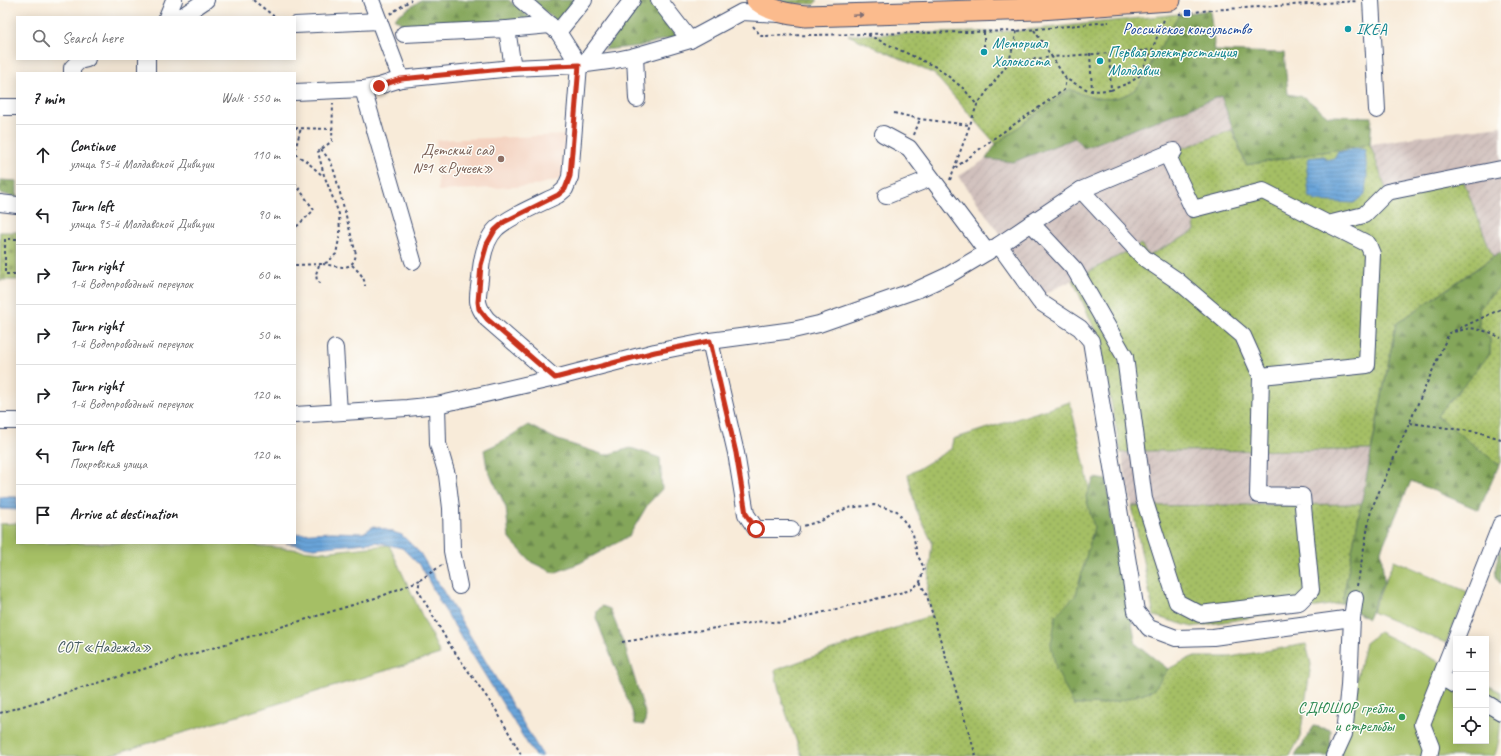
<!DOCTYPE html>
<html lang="en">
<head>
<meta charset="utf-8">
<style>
  :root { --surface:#fff; --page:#f2f2f2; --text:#202124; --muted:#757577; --line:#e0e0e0 }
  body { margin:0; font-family:Caveat,sans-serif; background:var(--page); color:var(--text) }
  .controls { position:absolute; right:12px; bottom:12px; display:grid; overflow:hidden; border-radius:0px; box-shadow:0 2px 10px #0003 }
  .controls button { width:36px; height:36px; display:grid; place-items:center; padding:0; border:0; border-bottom:1px solid var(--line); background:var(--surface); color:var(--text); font:20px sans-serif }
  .stop { position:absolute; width:12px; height:12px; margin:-9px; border:3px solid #c8321e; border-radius:50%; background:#fff }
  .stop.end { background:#c8321e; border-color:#fff; box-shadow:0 1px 4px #0008 }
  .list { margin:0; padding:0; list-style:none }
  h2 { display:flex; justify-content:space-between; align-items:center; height:52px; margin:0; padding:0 16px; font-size:17px }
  h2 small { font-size:13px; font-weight:400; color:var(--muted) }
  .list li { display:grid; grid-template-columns:26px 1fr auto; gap:12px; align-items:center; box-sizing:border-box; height:60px; padding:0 16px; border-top:1px solid var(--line) }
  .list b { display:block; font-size:15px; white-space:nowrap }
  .list p { margin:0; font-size:13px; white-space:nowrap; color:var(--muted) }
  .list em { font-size:13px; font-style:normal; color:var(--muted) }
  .icon { flex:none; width:22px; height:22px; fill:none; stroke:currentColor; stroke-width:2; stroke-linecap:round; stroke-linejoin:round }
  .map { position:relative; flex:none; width:1501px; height:756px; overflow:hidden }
  .search { position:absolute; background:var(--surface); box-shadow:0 2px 10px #0003; left:16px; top:16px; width:280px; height:44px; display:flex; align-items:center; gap:10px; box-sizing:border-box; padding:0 14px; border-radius:0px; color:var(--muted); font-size:15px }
  .panel { position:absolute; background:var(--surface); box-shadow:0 2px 10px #0003; left:16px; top:72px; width:280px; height:472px; border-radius:0px }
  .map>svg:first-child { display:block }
</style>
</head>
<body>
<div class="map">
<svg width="1501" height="756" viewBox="0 0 1501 756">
  <defs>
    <pattern id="industrial-furrows" width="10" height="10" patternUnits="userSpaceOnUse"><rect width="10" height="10" fill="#d0c0bc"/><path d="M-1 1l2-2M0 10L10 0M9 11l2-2" fill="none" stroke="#b2a5a4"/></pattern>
    <pattern id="grass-dots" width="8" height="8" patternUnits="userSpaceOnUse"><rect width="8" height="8" fill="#a5bf65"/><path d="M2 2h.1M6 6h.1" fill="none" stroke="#869c56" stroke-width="1.8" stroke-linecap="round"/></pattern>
    <pattern id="forest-firs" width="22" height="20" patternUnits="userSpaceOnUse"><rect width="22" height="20" fill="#84a65a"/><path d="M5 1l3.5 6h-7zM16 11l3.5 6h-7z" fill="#6b884e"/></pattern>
    <pattern id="cemetery-stones" width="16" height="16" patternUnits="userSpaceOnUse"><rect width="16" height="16" fill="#a5bf65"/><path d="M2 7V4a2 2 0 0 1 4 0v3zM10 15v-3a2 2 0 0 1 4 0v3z" fill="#869c56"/></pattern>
    <pattern id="water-rules" width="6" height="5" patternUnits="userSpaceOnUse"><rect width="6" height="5" fill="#69a4d9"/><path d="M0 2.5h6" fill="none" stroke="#5686b3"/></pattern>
  </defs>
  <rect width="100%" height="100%" fill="#fdfcf7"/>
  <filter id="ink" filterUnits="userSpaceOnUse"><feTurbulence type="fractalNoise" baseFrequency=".025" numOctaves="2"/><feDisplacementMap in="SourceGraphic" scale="8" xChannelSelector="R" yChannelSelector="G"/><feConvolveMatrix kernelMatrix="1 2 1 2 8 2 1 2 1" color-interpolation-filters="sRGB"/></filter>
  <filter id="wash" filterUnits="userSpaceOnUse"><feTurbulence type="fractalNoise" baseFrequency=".012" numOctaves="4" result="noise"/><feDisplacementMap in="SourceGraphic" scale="16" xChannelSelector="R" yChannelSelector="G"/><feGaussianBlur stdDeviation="0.9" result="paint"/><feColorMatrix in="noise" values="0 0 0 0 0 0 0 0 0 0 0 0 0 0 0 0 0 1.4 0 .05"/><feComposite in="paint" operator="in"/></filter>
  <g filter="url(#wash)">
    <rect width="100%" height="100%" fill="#f8ebd9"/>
    <polygon fill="#f4d3c1" points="566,135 565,178 532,186 438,191 436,140"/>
    <polygon fill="url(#industrial-furrows)" points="1221,96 1246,165 1428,135 1501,126 1501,252 1396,324 1381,404 1342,603 1192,627 1154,616 1098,337 1073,280 1042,295 959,176 986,159 1013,162 1076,138 1084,148"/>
    <g fill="url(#grass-dots)" stroke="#607762">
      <polygon points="778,0 818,0 814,4 786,3"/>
      <path d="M1179,14C1170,30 1161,46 1152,62C1147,71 1143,83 1134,90C1115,104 1089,99 1070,89L996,144L934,74L848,35L1017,31Z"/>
      <polygon points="1232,130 1246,165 1370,144 1387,192 1462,177 1493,257 1396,324 1371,450 1138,451 1121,453 1098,337 1073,280 1141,244 1148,256 1195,231 1193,209 1167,154"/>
      <polygon points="1501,284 1501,460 1499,465 1436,416 1490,354 1490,339 1479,325 1479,309"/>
      <path d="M1070,402L1089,485V489L1086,497L1094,527L1076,595L1056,615L1074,705L1102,704L1123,700L1152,690L1168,669L1192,657H1230L1306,644L1311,664L1300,737L1290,756H802C792,728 779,699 775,670L932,615L927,596L932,542L916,509L908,475L951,449L953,439Z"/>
      <polygon points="1361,504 1342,603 1192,627 1154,616 1132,506"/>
    </g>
    <g fill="url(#forest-firs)" stroke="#506a5c">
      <polygon points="421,0 509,0 532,19 406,27 394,18"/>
      <polygon points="533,0 576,0 557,23"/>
      <polygon points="641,0 648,0 677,36 641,46 604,50"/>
      <path d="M1210,10L1215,51L1284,53L1288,94L1304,97L1328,116L1372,117L1370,144L1246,165L1221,96L1084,148L1075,138L1013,162L986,159L996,144L1070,89C1089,99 1115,104 1134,90C1143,83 1147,71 1152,62C1161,46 1170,30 1179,14Z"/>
      <polygon points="0,180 17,181 17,198 0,193"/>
      <polygon points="1501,252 1501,284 1479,309 1479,325 1490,339 1490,354 1437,416 1499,465 1479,510 1411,481 1381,550 1384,581 1368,619 1342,603 1396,324"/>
      <polygon points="528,425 558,440 605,455 631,448 660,458 662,489 648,504 629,536 580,563 554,573 531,562 509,538 506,507 487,468 484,450 501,442"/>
      <polygon points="1094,478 1107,480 1111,517 1136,644 1168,669 1153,690 1123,700 1102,704 1074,705 1056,669 1051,645 1056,615 1076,595 1094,527 1086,497"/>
      <path d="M1501,548V584C1491,576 1497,559 1501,548Z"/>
      <polygon points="602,606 610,609 625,647 646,716 644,725 635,724 632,711 596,618 597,611"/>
      <polygon points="1314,726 1331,730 1330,750 1328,756 1295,756"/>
    </g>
    <rect fill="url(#cemetery-stones)" stroke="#607762" x="0" y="232" width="17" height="48"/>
    <g fill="#a5bf65" stroke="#607762">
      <polygon points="17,523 17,543 233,543 322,552 389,545 440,654 107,756 0,756 0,524"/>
      <polygon points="1394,560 1468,592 1446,643 1372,612"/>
      <path d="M1379,632L1456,670V741H1486V685L1501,692C1501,709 1501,745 1494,756H1339L1365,643Z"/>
    </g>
    <g fill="url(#water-rules)" stroke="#426a9c">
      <polygon points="1356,148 1365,150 1367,175 1365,194 1354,203 1316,201 1309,196 1307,169 1309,158 1324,156 1326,160 1335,158 1338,152"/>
      <polygon points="0,497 17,497 17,510 0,509"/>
      <polygon points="374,526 402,535 420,553 543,756 535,756 441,604 422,568 402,548 377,542 314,548 286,543 295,543 295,534 332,532 363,533"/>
    </g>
  </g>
  <g filter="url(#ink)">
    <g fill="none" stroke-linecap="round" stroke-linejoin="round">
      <defs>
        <g id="minor">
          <polyline points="371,0 401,79"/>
          <path d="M521,0L558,32L579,65L570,177L565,189L558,195C542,203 508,217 496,229C484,241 481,262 480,279C478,298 474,302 487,319L555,378"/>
          <polyline points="659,0 690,40"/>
          <polyline points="1371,0 1377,110"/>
          <polyline points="167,17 174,0"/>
          <polyline points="181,17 206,0"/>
          <polyline points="295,25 379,21"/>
          <polyline points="507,29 550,25"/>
          <polyline points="558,32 584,0"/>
          <polyline points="404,34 507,29 513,68"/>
          <polyline points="635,56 637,99"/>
          <polyline points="147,59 147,73"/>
          <polyline points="584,64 632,0"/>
          <polyline points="72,73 72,68 79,61 87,59"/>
          <polyline points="363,89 413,261"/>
          <polyline points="295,92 363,89 379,86 401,79 513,68 579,65 616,60 635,56 690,40 742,12 779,14"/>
          <polyline points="0,107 17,107"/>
          <polyline points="883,134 909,148 987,252"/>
          <polyline points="1167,154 1193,209 1263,191 1368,244 1372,254 1367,365 1261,376"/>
          <polyline points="886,196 931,178"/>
          <polyline points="0,203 17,205"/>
          <polyline points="1031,223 1075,270 1125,357 1144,499 1177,602 1200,614 1299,602 1311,590 1302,496 1258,495 1261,376 1243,336 1178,281 1144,258 1081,190"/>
          <polyline points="1328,224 1364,215 1387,192 1501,169"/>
          <polyline points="999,245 1081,190 1174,151"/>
          <polyline points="710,341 736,453 746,514 756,529 791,529"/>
          <polyline points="335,348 339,412"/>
          <polyline points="437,405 438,444 447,475 451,508 452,551 459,586"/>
          <polyline points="295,415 407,408 437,405 555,378 655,352 710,341 793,330 819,324 919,289 947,276 999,245 1040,302 1080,328 1091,341 1136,611 1149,628 1176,638 1213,637 1352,618"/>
          <polyline points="0,421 17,421"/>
          <polyline points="1441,677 1456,686"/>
          <polyline points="1486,703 1501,712"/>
          <polyline points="1334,756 1344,734 1349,686 1352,618 1355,598"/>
          <polyline points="1429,756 1431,747 1422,724 1501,524"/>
        </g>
        <path id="major" d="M757,0C772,12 788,14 806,16L1040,9L1170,0"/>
      </defs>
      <use href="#minor" stroke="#3c4b70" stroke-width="18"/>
      <use href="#major" stroke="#3c4b70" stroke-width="23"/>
      <g stroke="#3c4b70" stroke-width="2" stroke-dasharray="3 3" stroke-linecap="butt">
        <polyline points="253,0 275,17"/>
        <polyline points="390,14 411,0"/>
        <polyline points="1179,14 1210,10 1358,1"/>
        <polyline points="753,26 761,36 1017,31 1109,22"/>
        <polyline points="1034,30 1052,57 1152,50 1165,17"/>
        <polyline points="984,32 984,47"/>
        <polyline points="868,35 938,68 964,89 977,105"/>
        <polyline points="1090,53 1092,91 1111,90 1109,52"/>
        <polyline points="1009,62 1052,57 1066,79 1088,90 1092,91"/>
        <polyline points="1111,90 1131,82 1139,76 1152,50"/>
        <polyline points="894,113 920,119 970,125"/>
        <polyline points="295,128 332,129"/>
        <polyline points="914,135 920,119"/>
        <path d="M321,149L331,162L335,174L356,254C353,273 338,266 323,264"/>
        <polyline points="295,150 301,128"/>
        <polyline points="295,154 306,161 323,176"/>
        <polyline points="955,168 993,139 1064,90 1066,79"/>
        <polyline points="950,180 977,105 1009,62 1017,31"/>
        <polyline points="295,183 314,210 295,228"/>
        <polyline points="17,239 5,239 5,274 17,274"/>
        <polyline points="295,265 322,264 328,262 336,254 340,234 339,214 324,175 318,152 332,141 333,103"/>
        <polyline points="319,265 316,274 317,281 322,284"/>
        <path d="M352,265C358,271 365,277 365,286"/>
        <polyline points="1454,331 1501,309"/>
        <polyline points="1410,423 1478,432 1501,439"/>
        <polyline points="442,565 420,580 418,590 449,644 496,710 522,756"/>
        <polyline points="920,582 927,596 976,756"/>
        <polyline points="1357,586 1371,510 1449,333 1471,328 1489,332 1501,338"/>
        <polyline points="622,642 763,621 781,623 911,590 920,582 924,568 917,554 913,534 897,511 874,505 847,508 821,521 803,526"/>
        <polyline points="0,713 382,596 420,580"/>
      </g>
      <use href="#minor" stroke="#fff" stroke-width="16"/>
      <use href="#major" stroke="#fbbb8d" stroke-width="21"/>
    </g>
    <defs><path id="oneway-solid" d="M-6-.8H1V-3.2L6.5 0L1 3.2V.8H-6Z"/></defs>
    <use fill="#806e73" href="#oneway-solid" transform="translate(858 15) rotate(-2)"/>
  </g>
  <g fill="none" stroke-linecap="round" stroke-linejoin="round" filter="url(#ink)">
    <polyline stroke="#c8321e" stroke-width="5" points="379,86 401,79 513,68 579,65 570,176 565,189 558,195 504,222 495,230 487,244 481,265 478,302 479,309 487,319 555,378 655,352 710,341 736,453 746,514 756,529"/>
  </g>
  <rect fill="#1a4fb4" stroke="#fdfcf7" stroke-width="1.5" x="1183" y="9" width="8" height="8" rx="2"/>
  <g fill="#0f9aa8" stroke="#fdfcf7" stroke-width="1.5">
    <circle cx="1348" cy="29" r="4"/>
    <circle cx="984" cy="52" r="4"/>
    <circle cx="1100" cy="61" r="4"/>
  </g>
  <circle fill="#8d6e63" stroke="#fdfcf7" stroke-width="1.5" cx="501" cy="159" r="4"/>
  <circle fill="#2e9e5b" stroke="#fdfcf7" stroke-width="1.5" cx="1402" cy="717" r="4"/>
  <g text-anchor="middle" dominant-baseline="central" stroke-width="3" stroke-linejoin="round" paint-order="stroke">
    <g font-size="16" fill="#164399" stroke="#fdfcf7">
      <text x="1187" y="29">Российское консульство</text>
    </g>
    <g font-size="16" fill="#0d838f" stroke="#fdfcf7" text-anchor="start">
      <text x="1356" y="29">IKEA</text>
      <text x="992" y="43">Мемориал<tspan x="992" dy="18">Холокоста</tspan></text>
      <text x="1108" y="52">Первая электростанция<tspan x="1108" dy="18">Молдавии</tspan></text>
    </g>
    <g font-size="16" fill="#785e54" stroke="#fdfcf7" text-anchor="end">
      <text x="493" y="150">Детский сад<tspan x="493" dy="18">№1 «Ручеек»</tspan></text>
    </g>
    <g font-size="16" fill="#445a60" stroke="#fdfcf7">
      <text x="104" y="647">СОТ «Надежда»</text>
    </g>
    <g font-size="16" fill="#27864d" stroke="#fdfcf7" text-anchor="end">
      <text x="1394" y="708">СДЮШОР гребли<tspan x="1394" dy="18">и стрельбы</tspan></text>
    </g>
  </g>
</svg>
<div class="controls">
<button>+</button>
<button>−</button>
<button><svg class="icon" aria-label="locate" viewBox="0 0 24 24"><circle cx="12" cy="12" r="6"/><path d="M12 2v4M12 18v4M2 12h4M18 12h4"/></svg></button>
</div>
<div class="stop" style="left:756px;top:529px"></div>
<div class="stop end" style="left:379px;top:86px"></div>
<div class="search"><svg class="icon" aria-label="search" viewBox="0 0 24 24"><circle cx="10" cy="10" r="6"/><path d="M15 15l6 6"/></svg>Search here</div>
<section class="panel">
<h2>7 min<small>Walk · 550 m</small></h2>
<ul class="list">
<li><svg class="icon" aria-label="ahead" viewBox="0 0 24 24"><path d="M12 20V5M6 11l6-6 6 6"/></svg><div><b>Continue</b><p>улица 95-й Молдавской Дивизии</p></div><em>110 m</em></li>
<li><svg class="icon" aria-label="left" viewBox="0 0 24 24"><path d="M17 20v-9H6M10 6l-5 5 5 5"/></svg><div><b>Turn left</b><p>улица 95-й Молдавской Дивизии</p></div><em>90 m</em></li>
<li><svg class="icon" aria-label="right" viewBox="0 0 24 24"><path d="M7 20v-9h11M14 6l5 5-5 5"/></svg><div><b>Turn right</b><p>1-й Водопроводный переулок</p></div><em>60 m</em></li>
<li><svg class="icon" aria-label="right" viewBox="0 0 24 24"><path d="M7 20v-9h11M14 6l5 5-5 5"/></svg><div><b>Turn right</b><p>1-й Водопроводный переулок</p></div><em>50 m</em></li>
<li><svg class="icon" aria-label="right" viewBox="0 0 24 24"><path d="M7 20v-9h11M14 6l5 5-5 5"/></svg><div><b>Turn right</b><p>1-й Водопроводный переулок</p></div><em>120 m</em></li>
<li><svg class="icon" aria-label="left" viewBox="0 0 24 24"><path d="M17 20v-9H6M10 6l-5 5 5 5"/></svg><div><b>Turn left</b><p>Покровская улица</p></div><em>120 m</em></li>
<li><svg class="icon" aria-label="arrive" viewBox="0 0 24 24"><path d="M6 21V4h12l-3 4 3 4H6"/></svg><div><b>Arrive at destination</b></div></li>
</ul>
</section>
</div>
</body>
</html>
